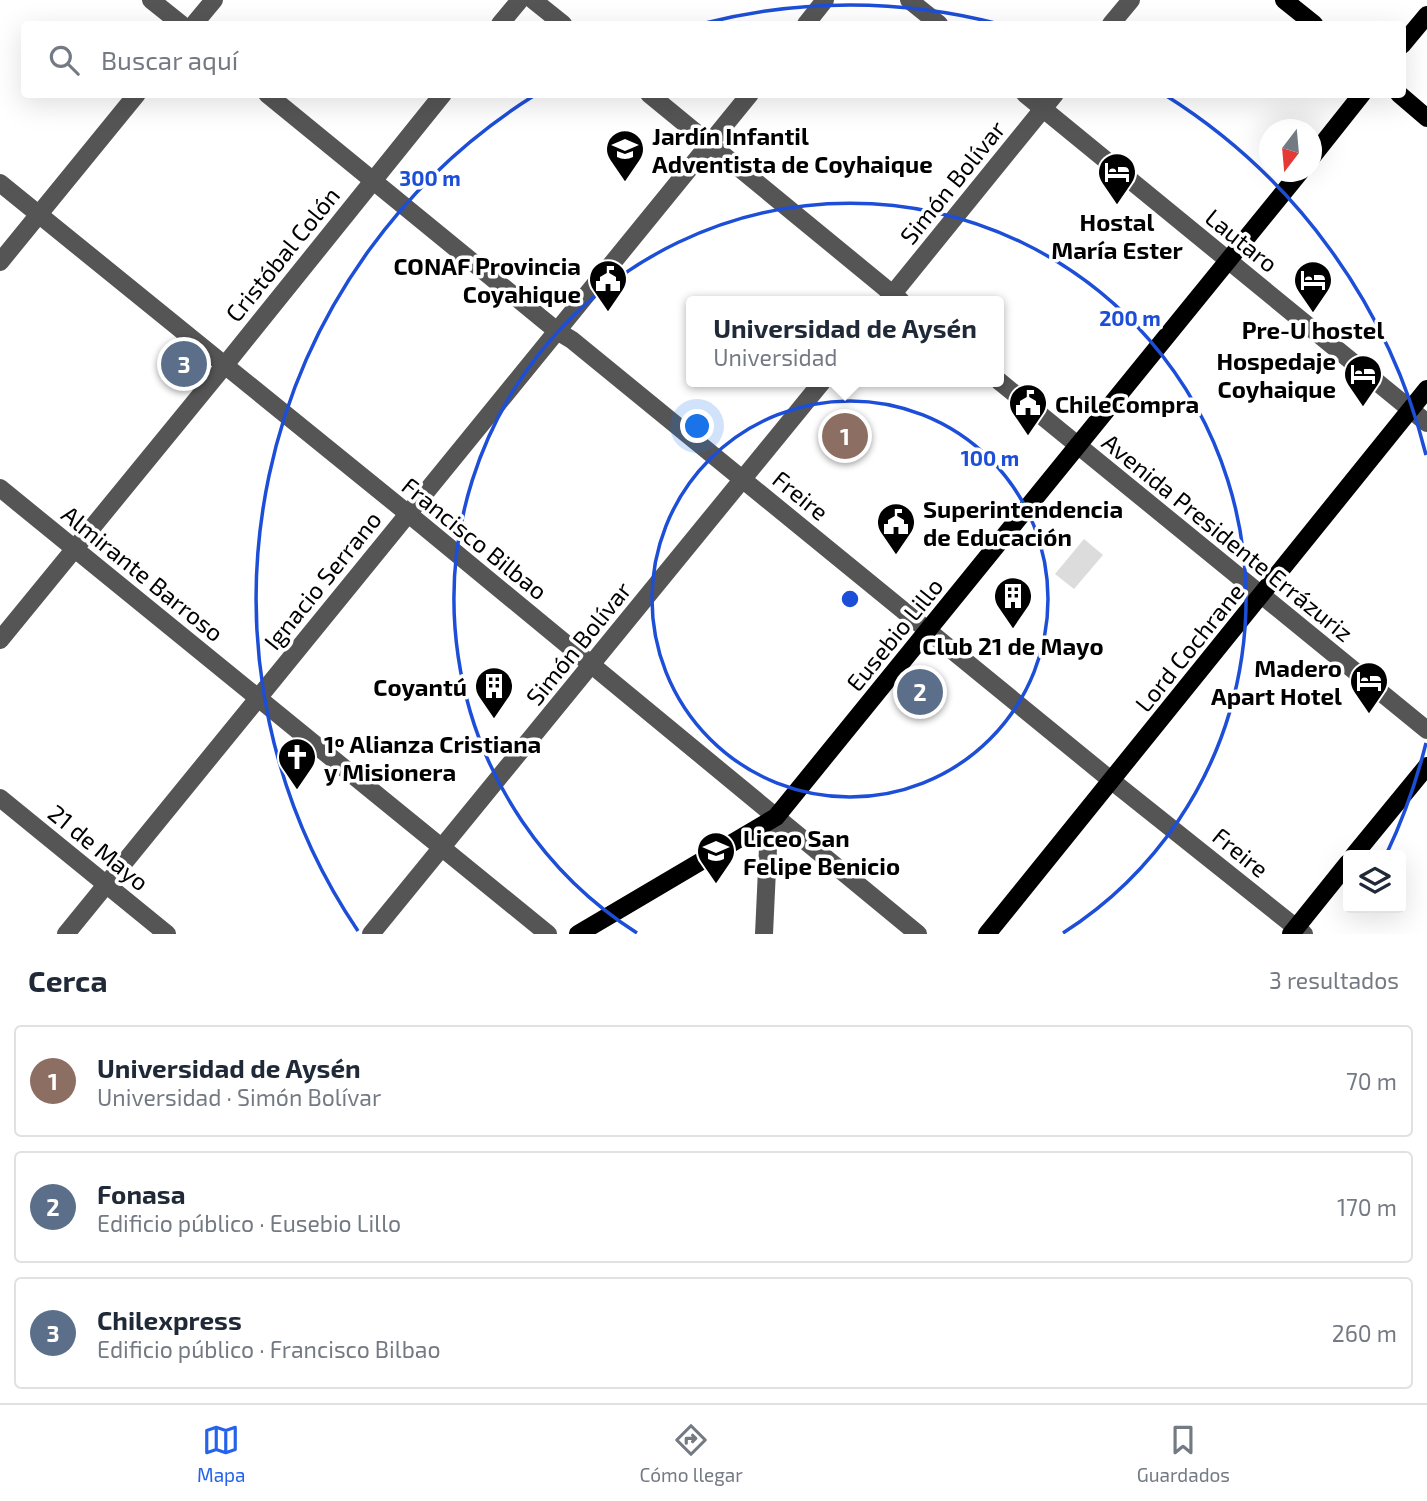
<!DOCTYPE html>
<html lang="es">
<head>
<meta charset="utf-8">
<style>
  :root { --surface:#fff; --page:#f6f6f7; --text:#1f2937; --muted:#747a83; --line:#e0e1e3; --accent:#2563eb }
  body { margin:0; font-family:"Exo 2",sans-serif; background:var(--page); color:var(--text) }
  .controls { position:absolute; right:21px; bottom:21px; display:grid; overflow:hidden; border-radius:7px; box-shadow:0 7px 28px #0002 }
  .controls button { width:63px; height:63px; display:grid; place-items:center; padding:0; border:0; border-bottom:2px solid var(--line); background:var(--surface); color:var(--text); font:35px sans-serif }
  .compass { position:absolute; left:1259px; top:119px; width:63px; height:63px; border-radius:50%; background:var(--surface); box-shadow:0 7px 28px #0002; rotate:196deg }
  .you { position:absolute; left:698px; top:427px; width:24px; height:24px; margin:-18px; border:5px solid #fff; border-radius:50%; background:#1a73e8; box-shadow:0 0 0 10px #1a73e833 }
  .badge { display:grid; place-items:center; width:46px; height:46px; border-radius:50%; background:var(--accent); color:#fff; font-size:23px; font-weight:700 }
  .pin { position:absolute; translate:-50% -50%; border:4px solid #fff; box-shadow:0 2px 7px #0006 }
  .popup { position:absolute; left:686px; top:296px; width:318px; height:91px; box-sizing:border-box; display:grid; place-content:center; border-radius:7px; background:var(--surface); filter:drop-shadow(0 2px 5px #0005); font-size:23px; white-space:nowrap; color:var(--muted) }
  .popup b { font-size:26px; color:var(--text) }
  .popup::after { content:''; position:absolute; left:50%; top:100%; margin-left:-14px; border:14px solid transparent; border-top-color:var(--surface) }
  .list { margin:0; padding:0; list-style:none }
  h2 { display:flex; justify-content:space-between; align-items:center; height:91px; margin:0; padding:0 28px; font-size:30px }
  h2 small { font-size:23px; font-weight:400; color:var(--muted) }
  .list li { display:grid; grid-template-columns:46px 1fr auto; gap:21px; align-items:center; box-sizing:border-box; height:112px; margin:0 14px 14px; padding:0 14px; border:2px solid var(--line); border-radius:7px }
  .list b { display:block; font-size:26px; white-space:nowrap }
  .list p { margin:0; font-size:23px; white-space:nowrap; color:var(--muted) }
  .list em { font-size:23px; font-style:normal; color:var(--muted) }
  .icon { flex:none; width:38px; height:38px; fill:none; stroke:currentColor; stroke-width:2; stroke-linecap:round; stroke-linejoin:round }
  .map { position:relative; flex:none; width:1427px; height:934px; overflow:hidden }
  .search { position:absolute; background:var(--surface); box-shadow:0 7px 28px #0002; left:21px; right:21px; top:21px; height:77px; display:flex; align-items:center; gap:18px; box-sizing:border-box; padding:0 24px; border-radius:7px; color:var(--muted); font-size:26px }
  .sheet { height:469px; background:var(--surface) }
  nav { display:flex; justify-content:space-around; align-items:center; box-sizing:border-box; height:98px; border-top:2px solid var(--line); background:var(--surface); font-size:19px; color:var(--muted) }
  nav a { display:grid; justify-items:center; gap:4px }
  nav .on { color:var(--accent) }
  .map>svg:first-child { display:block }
</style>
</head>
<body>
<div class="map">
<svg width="1427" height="934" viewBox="0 0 1427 934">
  <rect width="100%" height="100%" fill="#fff"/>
  <polygon fill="#dcdcdc" points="1084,539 1103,555 1074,589 1055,574"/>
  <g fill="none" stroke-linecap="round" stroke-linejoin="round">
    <g stroke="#555" stroke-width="18">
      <polyline points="151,0 181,24"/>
      <polyline points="533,0 563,24"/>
      <polyline points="909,0 939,24"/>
      <polyline points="194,24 214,0"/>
      <polyline points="500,24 520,0"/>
      <polyline points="806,24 825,0"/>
      <polyline points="1111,24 1131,0"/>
      <polyline points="267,94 557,331 572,340 1112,781 1304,934"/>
      <polyline points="649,94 901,301"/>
      <polyline points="1025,94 1427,423"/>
      <polyline points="0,183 422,525 918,934"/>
      <polyline points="0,262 137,94"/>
      <polyline points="887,301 1055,94"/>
      <polyline points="999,381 1427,730"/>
      <polyline points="0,488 548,934"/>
      <polyline points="0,640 225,365 443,94"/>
      <polyline points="0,798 167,934"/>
      <polyline points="66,934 750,94"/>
      <polyline points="371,934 822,382"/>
      <polyline points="764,934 768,848 776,817"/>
    </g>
    <g stroke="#000" stroke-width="18">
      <polyline points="1284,0 1314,24"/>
      <polyline points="1402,45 1427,15"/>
      <polyline points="1399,94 1427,118"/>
      <polyline points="1312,157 1362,94"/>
      <polyline points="1354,855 1427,766"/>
      <polyline points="578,934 776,817 1300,172"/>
      <polyline points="987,934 1427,389"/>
      <polyline points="1291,934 1348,863"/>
    </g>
  </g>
  <g fill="none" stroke="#1d4ed8" stroke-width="3.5">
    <circle cx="850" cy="599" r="198"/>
    <path d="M637 933A396 396 0 1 1 1063 933"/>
    <path d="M1426 743A594 594 0 0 1 1386 855M358 931A594 594 0 0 1 535 95M701 24A594 594 0 0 1 999 24M1165 95A594 594 0 0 1 1426 455"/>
  </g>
  <defs>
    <symbol id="school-pin" viewBox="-11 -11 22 30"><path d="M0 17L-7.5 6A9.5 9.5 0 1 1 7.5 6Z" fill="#000" stroke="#fff"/><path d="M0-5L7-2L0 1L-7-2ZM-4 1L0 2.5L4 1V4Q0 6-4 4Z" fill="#fff"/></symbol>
    <symbol id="hotel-pin" viewBox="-11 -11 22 30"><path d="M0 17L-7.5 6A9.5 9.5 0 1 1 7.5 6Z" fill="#000" stroke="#fff"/><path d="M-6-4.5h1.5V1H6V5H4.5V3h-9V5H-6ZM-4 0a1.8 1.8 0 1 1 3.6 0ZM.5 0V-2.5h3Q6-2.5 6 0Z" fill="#fff"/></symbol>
    <symbol id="civic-pin" viewBox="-11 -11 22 30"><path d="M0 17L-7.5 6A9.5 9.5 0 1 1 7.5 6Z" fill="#000" stroke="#fff"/><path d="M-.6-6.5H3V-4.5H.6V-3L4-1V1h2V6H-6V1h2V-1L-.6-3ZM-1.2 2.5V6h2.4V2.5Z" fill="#fff"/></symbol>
    <symbol id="building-pin" viewBox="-11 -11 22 30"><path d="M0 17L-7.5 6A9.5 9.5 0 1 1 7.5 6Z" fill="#000" stroke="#fff"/><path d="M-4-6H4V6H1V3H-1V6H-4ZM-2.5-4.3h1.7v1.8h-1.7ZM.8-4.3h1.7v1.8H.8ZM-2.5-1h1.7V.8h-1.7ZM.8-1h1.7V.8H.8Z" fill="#fff"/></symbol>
    <symbol id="church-pin" viewBox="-11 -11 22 30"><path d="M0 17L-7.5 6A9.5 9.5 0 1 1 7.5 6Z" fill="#000" stroke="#fff"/><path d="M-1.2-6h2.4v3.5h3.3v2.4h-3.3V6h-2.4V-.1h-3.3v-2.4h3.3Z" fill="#fff"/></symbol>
  </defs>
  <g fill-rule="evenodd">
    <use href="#school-pin" x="603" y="127" width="44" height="60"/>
    <use href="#hotel-pin" x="1095" y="150" width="44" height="60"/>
    <use href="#civic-pin" x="586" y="257" width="44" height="60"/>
    <use href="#hotel-pin" x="1291" y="258" width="44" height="60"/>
    <use href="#hotel-pin" x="1341" y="352" width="44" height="60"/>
    <use href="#civic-pin" x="1006" y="381" width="44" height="60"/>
    <use href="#civic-pin" x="874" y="500" width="44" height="60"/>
    <use href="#building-pin" x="991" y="574" width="44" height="60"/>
    <use href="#hotel-pin" x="1347" y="659" width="44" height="60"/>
    <use href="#building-pin" x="472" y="664" width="44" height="60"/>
    <use href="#church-pin" x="275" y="735" width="44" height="60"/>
    <use href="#school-pin" x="694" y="829" width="44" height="60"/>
  </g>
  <g text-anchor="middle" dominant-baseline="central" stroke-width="7" stroke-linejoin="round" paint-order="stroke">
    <g font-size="24" font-weight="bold" fill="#000" stroke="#fff" text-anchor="start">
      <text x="652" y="135">Jardín Infantil<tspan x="652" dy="28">Adventista de Coyhaique</tspan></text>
      <text x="1117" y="221" text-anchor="middle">Hostal<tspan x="1117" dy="28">María Ester</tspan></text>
      <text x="581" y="265" text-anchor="end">CONAF Provincia<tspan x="581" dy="28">Coyahique</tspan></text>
      <text x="1313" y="329" text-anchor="middle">Pre-U hostel</text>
      <text x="1336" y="360" text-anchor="end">Hospedaje<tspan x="1336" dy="28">Coyhaique</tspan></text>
      <text x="1055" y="403">ChileCompra</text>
      <text x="923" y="508">Superintendencia<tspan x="923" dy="28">de Educación</tspan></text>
      <text x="1013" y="645" text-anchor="middle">Club 21 de Mayo</text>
      <text x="1342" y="667" text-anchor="end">Madero<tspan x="1342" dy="28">Apart Hotel</tspan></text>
      <text x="467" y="686" text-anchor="end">Coyantú</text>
      <text x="324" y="743">1º Alianza Cristiana<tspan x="324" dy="28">y Misionera</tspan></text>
      <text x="743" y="837">Liceo San<tspan x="743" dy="28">Felipe Benicio</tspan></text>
    </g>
    <g font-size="24" fill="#000" stroke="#fff">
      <text transform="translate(952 182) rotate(-51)">Simón Bolívar</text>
      <text transform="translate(1242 240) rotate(39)">Lautaro</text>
      <text transform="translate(282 254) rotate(-51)">Cristóbal Colón</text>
      <text transform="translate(801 495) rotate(39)">Freire</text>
      <text transform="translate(1228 537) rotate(39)">Avenida Presidente Errázuriz</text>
      <text transform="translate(475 538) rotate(39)">Francisco Bilbao</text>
      <text transform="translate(143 573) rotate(39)">Almirante Barroso</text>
      <text transform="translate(322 580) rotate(-51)">Ignacio Serrano</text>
      <text transform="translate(894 634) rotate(-51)">Eusebio Lillo</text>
      <text transform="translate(578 643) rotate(-51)">Simón Bolívar</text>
      <text transform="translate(1189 647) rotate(-51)">Lord Cochrane</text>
      <text transform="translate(99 847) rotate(39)">21 de Mayo</text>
      <text transform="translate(1241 852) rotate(39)">Freire</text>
    </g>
  </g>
  <circle cx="850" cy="599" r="10" fill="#1d4ed8" stroke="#fff" stroke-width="3.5"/>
  <g font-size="21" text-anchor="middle" font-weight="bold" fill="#1d4ed8" stroke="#fff" stroke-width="7" stroke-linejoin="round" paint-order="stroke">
    <text x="430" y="186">300 m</text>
    <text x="1130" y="326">200 m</text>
    <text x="990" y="466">100 m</text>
  </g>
</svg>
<div class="controls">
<button><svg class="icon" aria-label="layers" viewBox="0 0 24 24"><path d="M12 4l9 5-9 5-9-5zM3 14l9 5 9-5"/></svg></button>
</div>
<svg class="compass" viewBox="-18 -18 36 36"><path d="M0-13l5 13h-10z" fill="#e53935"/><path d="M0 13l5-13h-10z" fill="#747a83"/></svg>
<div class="you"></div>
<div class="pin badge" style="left:845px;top:436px;background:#8d6e63">1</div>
<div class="popup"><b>Universidad de Aysén</b>Universidad</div>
<div class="pin badge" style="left:920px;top:692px;background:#5c6f8a">2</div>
<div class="pin badge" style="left:184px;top:364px;background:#5c6f8a">3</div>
<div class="search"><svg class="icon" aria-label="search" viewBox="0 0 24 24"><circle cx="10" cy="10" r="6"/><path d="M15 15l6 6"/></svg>Buscar aquí</div>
</div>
<section class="sheet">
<h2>Cerca<small>3 resultados</small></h2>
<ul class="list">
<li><span class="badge" style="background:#8d6e63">1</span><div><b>Universidad de Aysén</b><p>Universidad · Simón Bolívar</p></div><em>70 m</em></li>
<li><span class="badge" style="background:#5c6f8a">2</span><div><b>Fonasa</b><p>Edificio público · Eusebio Lillo</p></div><em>170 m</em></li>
<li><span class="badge" style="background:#5c6f8a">3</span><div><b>Chilexpress</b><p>Edificio público · Francisco Bilbao</p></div><em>260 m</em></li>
</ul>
</section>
<nav>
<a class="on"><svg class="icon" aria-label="map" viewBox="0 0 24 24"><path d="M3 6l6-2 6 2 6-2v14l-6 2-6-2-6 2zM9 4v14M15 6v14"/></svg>Mapa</a>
<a><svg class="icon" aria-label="directions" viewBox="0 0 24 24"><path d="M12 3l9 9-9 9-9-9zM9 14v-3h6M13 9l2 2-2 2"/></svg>Cómo llegar</a>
<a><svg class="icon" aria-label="saved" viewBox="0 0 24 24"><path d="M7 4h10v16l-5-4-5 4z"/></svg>Guardados</a>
</nav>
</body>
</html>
